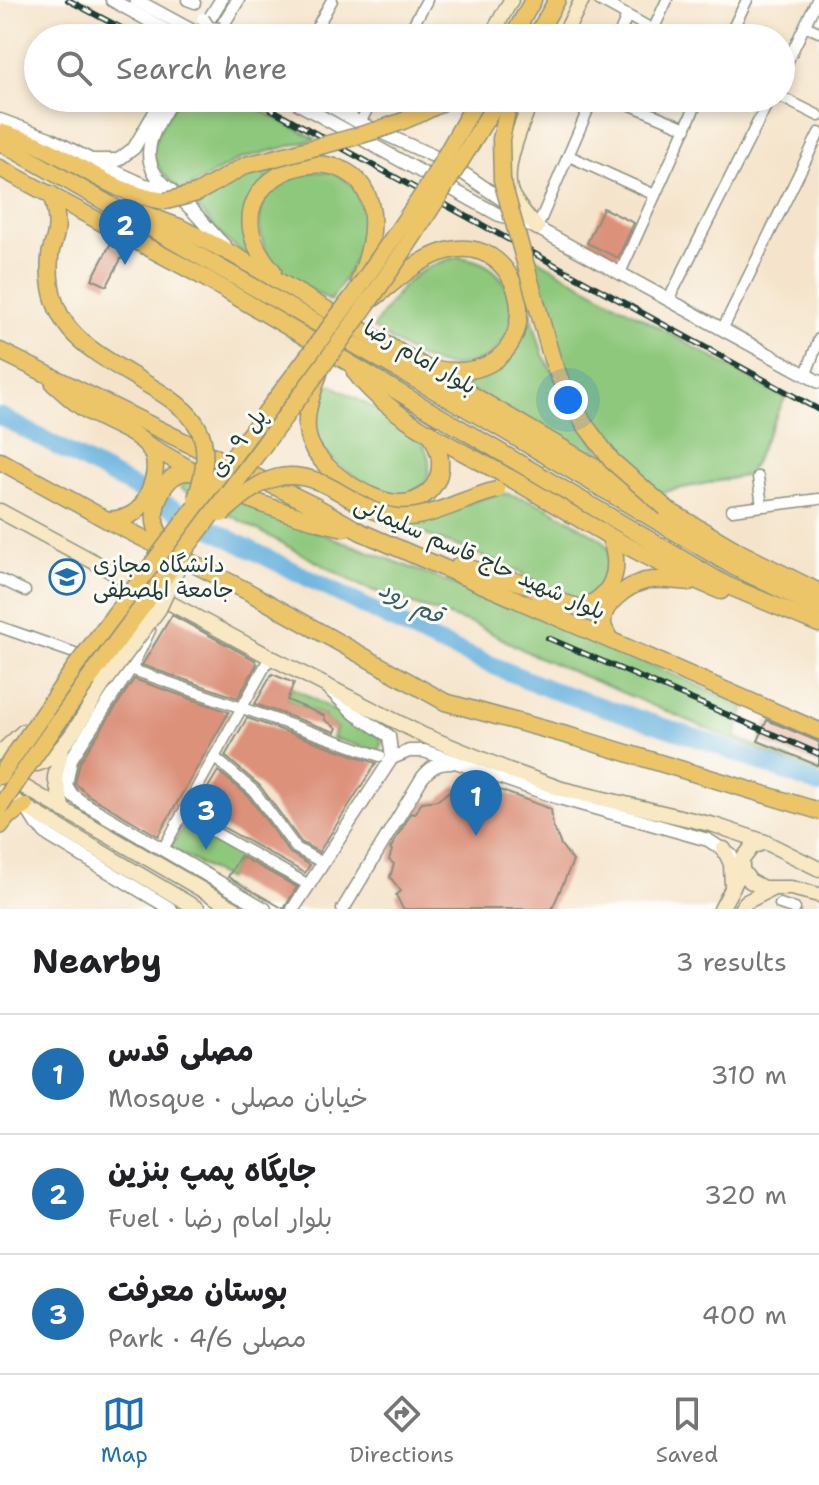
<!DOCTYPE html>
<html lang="en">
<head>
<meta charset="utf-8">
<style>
  :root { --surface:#fff; --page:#f6f6f6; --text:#202124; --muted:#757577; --line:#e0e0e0; --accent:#1f6fb2 }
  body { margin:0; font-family:"Shantell Sans","Playpen Sans Arabic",sans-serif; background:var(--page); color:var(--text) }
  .you { position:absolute; left:568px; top:400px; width:28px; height:28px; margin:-20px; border:6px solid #fff; border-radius:50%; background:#1a73e8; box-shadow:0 0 0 12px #1a73e833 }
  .badge { display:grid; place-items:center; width:52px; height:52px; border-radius:50%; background:var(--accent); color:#fff; font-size:26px; font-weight:700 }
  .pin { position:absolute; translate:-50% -66px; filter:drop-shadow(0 2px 4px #0008) }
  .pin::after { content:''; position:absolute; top:42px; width:28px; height:24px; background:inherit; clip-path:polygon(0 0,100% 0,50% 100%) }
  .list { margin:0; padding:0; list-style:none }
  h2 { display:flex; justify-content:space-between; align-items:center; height:104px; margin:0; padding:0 32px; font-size:34px }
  h2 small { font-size:26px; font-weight:400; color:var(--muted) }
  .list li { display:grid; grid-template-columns:52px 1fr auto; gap:24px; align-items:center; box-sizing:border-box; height:120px; padding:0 32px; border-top:2px solid var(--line) }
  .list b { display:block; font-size:30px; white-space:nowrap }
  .list p { margin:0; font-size:26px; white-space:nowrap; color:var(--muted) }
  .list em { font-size:26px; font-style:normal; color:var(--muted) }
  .icon { flex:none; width:44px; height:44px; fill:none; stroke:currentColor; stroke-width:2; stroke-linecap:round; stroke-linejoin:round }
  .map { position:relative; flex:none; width:819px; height:909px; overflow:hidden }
  .search { position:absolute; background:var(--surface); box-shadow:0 4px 12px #0003; left:24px; right:24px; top:24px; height:88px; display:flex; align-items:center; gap:20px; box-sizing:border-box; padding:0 28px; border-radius:44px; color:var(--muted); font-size:30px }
  .sheet { height:464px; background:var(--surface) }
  nav { display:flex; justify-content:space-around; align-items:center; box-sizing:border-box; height:112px; border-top:2px solid var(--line); background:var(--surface); font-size:22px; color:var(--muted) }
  nav a { display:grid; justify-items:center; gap:4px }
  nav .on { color:var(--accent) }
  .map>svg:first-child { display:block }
</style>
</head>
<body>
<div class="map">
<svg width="819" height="909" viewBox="0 0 819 909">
  <rect width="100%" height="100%" fill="#fdfcf7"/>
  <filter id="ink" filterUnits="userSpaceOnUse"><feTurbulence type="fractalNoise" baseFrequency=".0125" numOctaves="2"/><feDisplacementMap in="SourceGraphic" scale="16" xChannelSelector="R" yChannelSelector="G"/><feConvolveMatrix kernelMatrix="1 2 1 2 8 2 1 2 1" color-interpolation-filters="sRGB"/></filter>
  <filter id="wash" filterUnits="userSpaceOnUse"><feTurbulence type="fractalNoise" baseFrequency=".006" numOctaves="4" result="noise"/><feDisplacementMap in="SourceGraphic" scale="32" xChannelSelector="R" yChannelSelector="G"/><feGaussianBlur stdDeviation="1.8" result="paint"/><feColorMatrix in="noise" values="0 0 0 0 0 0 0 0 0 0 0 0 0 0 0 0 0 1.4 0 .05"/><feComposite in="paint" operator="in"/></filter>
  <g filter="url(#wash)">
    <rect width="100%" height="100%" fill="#f5e4cb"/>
    <g fill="#8ec87c" stroke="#568258" stroke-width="2">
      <path d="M179,98H238L316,139L240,159L182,191C137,155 153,140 179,98Z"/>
      <polygon points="279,164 281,167 267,177 246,230 255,261 226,240 193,202 246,173"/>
      <path d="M334,172C340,177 349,181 354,187C383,218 349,274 330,301C318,293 280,274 273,264C252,233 254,192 291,175C302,170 322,173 334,172Z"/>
      <polygon points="526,253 785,398 748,475 658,493 615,454 573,394 556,352"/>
      <path d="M458,257C540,265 523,375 444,365C419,362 394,341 373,328C399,290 410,268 458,257Z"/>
      <path d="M528,304L543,355L610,468L449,378C499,379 522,351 528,304Z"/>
      <path d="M330,384C355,399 393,416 414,435C440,456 432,496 396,496C383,496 368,485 357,478C317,452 299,428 330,384Z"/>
      <polygon points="193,475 245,504 550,621 745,706 735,737 819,771 819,776 531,654 478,626 363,587 180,488"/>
      <path d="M501,493C539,498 569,520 601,539L608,548L611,577L583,604L550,592L519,572L468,550L396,524Z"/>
      <polygon points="292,687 382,738 379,752 332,738 337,728 325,720 325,716 287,700"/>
      <polygon points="187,820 242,852 227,879 170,848"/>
    </g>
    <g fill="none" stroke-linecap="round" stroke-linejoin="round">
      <polyline stroke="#64b0dd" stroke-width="18" points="0,416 240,544 432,640 549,689 706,741 819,785"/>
    </g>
    <g id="blocks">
      <g fill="#dc917a">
        <polygon points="603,208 634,223 618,258 587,243"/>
        <polygon points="111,243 125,251 107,286 92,279"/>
        <polygon points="172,615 255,660 257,664 238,698 142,665"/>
        <polygon points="272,674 294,683 287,700 325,716 325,720 337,728 335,732 255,704"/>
        <polygon points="134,679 229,712 158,836 88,795 75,783 80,762"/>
        <polygon points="247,718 376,763 319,852 301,842 260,786 225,756"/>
        <polygon points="767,720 819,742 819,766 758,741"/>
        <polygon points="218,771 248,796 290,853 310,865 305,873 194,811"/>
        <polygon points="475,781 551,809 553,826 561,845 573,861 552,909 403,909 396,895 401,891 390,877 394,864 389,860 392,850 390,849 411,813 415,814 422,802 438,800 457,785 461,791"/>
        <polygon points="240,856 297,887 284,909 228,877"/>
      </g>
    </g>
  </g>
  <g filter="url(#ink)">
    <use href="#blocks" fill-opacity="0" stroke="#8a9080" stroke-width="2"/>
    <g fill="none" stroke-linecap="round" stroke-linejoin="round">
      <defs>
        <g id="minor">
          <polyline points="187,0 195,3"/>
          <polyline points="599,0 668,38"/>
          <polyline points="805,26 819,32"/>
          <polyline points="653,30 667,0"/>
          <polyline points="311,38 332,0"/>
          <polyline points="406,38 427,0"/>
          <polyline points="618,38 627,16"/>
          <polyline points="728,38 747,0"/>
          <polyline points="781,75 817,0"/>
          <polyline points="781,97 819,116"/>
          <polyline points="614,98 686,128"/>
          <polyline points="360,123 373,98"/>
          <polyline points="569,156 655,195"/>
          <polyline points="537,228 593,98"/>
          <polyline points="620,273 699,98"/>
          <polyline points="669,299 770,98"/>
          <polyline points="723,328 819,133"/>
          <polyline points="806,374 819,339"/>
          <polyline points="758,477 762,506"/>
          <polyline points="732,510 819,499"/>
          <polyline points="0,579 25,591"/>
          <polyline points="0,627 80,655"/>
          <polyline points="136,671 380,756"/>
          <polyline points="214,757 254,791 296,848 323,863"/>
          <polyline points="182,814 309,885"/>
          <polyline points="163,849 270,657"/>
          <polyline points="780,904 795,909"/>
        </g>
        <g id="tertiary">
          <polyline points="112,0 180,38"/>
          <polyline points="136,0 195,32"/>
          <polyline points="202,31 221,0"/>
          <polyline points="218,38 220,29 238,0"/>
          <path d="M173,98C158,123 136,152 159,179C167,188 178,196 187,205C201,218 212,234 226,247"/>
          <polyline points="288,98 497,214 537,228 819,382"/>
          <polyline points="316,98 360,123 447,162 510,205"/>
          <polyline points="0,120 49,138 91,160 118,160 134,148 163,98"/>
          <polyline points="99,164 145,185 170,189"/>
          <polyline points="149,630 130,669 71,759 66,785 72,795 83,803 265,909"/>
          <polyline points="392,758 409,751 424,751 559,798 708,840 731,855"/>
          <polyline points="27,809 37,825 49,836 171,909"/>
          <polyline points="293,909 392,758 389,736 355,714 331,691"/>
          <path d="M343,909L422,778C431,767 437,763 451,763"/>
        </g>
        <g id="secondary">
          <polyline points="490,38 511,0"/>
          <polyline points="562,38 582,0"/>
          <path d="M532,98C523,123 499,172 513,197C519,208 529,218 537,228"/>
          <polyline points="409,111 434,98"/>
          <polyline points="0,511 270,657 423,735 509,770 562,789 714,825 765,842 819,869"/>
          <polyline points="62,748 55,777 63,810"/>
          <polyline points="0,753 24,731"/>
          <path d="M25,759L37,764C64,757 87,709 102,686"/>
          <polyline points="7,777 235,909"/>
          <polyline points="0,792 198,909"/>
          <polyline points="765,842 752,847 742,860 742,870 750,881 763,888 791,888 819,895"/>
          <polyline points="724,849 731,864 732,887"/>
          <polyline points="721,909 742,870"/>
          <polyline points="741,909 746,902 772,889"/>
        </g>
        <g id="primary">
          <polyline points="512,38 533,0"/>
          <polyline points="535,38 557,0"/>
          <path d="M0,132C12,136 24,139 36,144C80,164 117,196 166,201"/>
          <polyline points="0,142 490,422 736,568 819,608"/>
          <polyline points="0,168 205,278 726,585 819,624"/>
          <polyline points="197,193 246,165 271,159"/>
          <path d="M51,194C55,206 58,219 56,232C55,240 51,247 50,256C44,329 89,349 143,382"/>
          <polyline points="144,214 179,227 234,255 741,553 819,592"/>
          <path d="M273,271C175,159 432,98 359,281"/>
          <path d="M374,298C395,282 415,262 440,253C534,220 558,391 435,369"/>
          <polyline points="0,351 315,506 361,532 819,731"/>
          <path d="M320,370C314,390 303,414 308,436C314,466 368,502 398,503C422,504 442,485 440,461C440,451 434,441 430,432"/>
          <path d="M355,372C389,419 460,449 510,478C579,518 646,561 721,591"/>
          <path d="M54,384C65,393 76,405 88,411C128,434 174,440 147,496C139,514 127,519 108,520"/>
          <polyline points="148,445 195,472"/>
          <polyline points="0,461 107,520 247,591 445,702 577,738 819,811"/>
          <path d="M173,550C162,540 153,529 155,513C157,496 167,474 186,472C198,471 210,480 221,486C259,506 301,518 344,528"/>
          <path d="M459,565L528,585L548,598L581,608C614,596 622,569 610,538"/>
          <path d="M610,640C608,635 603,629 603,623C601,604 629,585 645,581C660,578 675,581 689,582"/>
          <polyline points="0,826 8,816 25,806"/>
        </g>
      </defs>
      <use href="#minor" stroke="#8a9080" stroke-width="13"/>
      <use href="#tertiary" stroke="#8a9080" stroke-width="15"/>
      <use href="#secondary" stroke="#8a9080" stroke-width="17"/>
      <use href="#primary" stroke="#8a9080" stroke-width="19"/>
      <use href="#minor" stroke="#fff" stroke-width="10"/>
      <use href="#tertiary" stroke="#fff" stroke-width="12"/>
      <use href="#secondary" stroke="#f8e8c3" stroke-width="14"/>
      <use href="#primary" stroke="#edc569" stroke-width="16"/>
      <defs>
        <g id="rail">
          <polyline points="68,0 140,38"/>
          <polyline points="251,98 819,410"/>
          <polyline points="548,638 819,754"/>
        </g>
      </defs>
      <use href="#rail" stroke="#1f3d34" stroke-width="6"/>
      <use href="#rail" stroke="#fdfcf7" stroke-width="3" stroke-dasharray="9" stroke-linecap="butt"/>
      <defs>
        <g id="tertiary-bridge">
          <polyline points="203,19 209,28 220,29"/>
          <polyline points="195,32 206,38"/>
        </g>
        <polyline id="secondary-bridge" points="102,686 159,609 181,562"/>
        <g id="primary-bridge">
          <polyline points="510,98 501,139 502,180 552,359 565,391 585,425 612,461 666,508"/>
          <path d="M271,159C330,142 397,131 450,98"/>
          <polyline points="166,201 197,193"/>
          <path d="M143,382C199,414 217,434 196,499"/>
          <path d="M222,514C262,477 289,461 341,493C359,504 375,514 397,517C430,520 465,497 497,490"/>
          <polyline points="0,776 76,666 353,296 427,188 478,98"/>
          <path d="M0,807C114,635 245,476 365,307C413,240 456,169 499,98"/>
        </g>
      </defs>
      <use href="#tertiary-bridge" stroke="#8a9080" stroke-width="15" stroke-linecap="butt"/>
      <use href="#secondary-bridge" stroke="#8a9080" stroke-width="17" stroke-linecap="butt"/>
      <use href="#primary-bridge" stroke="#8a9080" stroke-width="19" stroke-linecap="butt"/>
      <use href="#tertiary-bridge" stroke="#fff" stroke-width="12"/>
      <use href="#secondary-bridge" stroke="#f8e8c3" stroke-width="14"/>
      <use href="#primary-bridge" stroke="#edc569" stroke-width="16"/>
    </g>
  </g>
  <defs>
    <symbol id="university-ring" viewBox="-11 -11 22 22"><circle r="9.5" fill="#fdfcf7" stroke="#1f6fb2" stroke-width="1.5"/><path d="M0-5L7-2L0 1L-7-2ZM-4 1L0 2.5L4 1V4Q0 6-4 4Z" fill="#1f6fb2"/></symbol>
  </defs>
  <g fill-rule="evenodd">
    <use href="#university-ring" x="47" y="557" width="40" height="40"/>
  </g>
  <g text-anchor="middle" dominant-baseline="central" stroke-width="6" stroke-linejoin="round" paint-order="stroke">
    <g font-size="22" fill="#1f3d34" stroke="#fdfcf7">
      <text transform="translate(420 357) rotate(30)">بلوار امام رضا</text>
      <text transform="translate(238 443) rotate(-53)">پل ۹ دی</text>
      <text transform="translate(480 558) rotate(24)">بلوار شهید حاج قاسم سلیمانی</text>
    </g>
    <g font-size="22" fill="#1f3d34" stroke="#fdfcf7" text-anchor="start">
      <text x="93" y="564">دانشگاه مجازی<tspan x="93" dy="25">جامعة المصطفی</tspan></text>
    </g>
    <g font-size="24" font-style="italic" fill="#346067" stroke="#fdfcf7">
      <text transform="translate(411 602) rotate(27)">قم رود</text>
    </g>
  </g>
</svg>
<div class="you"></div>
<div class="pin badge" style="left:476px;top:836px">1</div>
<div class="pin badge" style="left:125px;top:265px">2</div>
<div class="pin badge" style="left:206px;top:850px">3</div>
<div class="search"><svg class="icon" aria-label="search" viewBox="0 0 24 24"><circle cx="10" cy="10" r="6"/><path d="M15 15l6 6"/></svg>Search here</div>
</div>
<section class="sheet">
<h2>Nearby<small>3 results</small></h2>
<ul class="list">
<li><span class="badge">1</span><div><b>مصلی قدس</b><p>Mosque · خیابان مصلی</p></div><em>310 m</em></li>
<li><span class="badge">2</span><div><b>جایگاه پمپ بنزین</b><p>Fuel · بلوار امام رضا</p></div><em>320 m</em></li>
<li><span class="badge">3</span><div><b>بوستان معرفت</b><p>Park · مصلی 4/6</p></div><em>400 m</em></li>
</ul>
</section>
<nav>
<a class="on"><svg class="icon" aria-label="map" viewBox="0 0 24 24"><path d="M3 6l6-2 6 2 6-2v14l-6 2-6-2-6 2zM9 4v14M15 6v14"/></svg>Map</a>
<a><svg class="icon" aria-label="directions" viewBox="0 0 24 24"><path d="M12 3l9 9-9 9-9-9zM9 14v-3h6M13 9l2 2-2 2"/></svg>Directions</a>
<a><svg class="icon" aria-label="saved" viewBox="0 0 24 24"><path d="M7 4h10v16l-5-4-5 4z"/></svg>Saved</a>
</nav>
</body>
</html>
